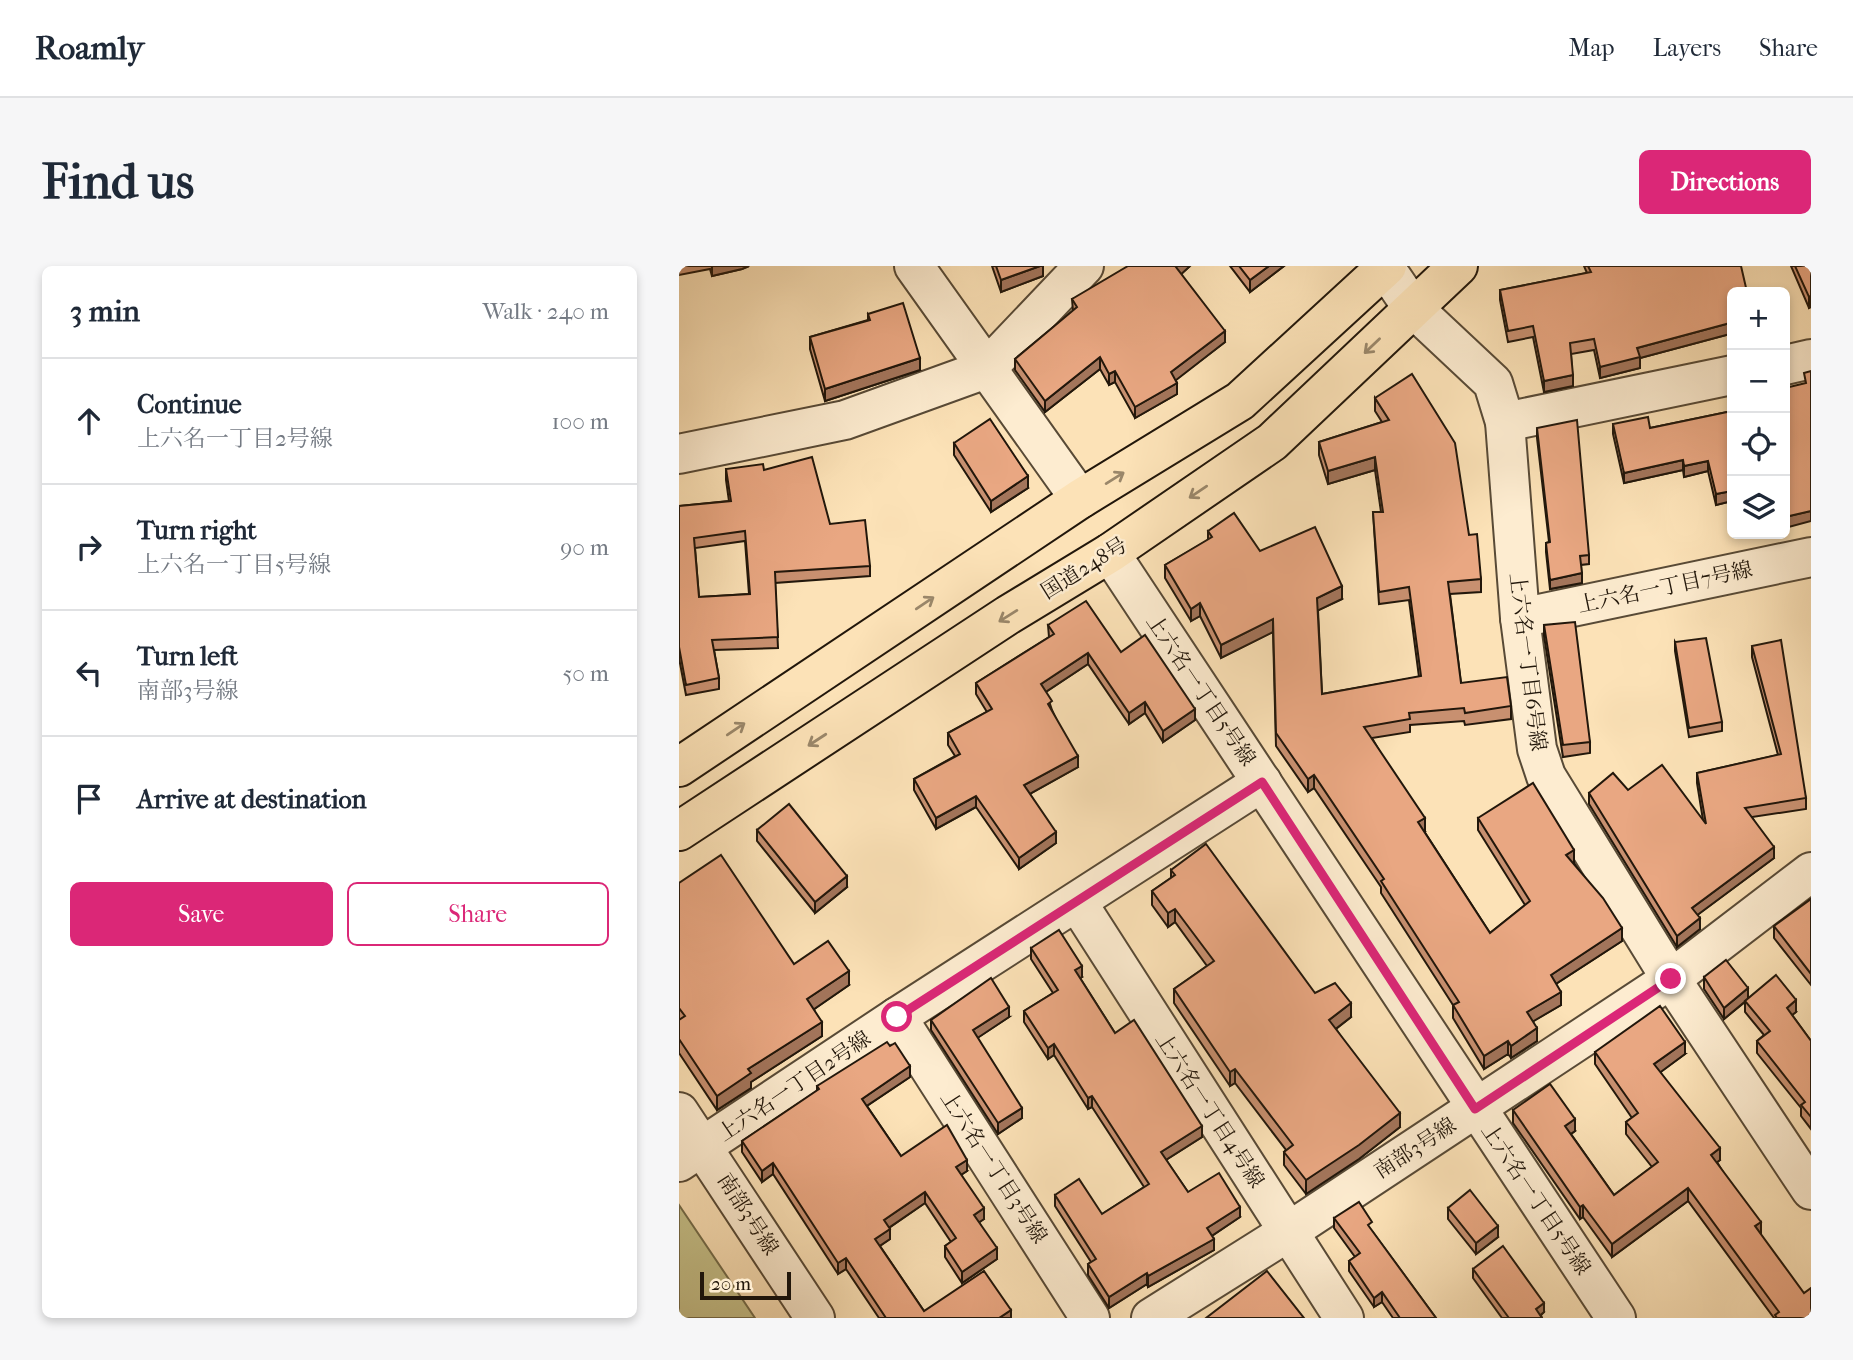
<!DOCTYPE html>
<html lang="en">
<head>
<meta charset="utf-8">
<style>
  :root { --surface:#fff; --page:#f6f6f7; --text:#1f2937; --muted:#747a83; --line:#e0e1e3; --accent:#db2777 }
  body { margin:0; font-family:"IM FELL French Canon","Noto Serif JP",serif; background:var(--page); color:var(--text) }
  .controls { position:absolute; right:21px; top:21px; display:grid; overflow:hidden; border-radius:10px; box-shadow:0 4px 10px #0003 }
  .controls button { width:63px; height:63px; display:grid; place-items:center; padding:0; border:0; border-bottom:2px solid var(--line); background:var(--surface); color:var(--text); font:35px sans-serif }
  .scale { position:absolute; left:21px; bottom:18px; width:91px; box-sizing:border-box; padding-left:7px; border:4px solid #22170b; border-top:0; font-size:19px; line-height:24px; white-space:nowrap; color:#22170b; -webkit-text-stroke:5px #fdecd0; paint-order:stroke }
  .stop { position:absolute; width:21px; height:21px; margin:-16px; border:5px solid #db2777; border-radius:50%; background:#fff }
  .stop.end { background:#db2777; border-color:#fff; box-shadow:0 2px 7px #0008 }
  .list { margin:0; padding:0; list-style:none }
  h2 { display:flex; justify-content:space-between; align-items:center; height:91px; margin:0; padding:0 28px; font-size:30px }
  h2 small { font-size:23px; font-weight:400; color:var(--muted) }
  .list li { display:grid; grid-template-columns:46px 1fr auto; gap:21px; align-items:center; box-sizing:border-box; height:126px; padding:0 28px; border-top:2px solid var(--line) }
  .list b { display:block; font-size:26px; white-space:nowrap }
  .list p { margin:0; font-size:23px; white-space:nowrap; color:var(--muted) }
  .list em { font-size:23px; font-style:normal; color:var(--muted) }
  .actions { display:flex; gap:14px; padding:21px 28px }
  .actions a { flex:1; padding:16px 0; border:2px solid var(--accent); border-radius:10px; text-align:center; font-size:24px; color:var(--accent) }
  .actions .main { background:var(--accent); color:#fff }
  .icon { flex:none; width:38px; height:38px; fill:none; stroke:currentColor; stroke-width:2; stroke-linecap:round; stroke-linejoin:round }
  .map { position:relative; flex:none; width:1132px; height:1052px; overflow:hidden; border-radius:10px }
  header { display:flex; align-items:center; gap:42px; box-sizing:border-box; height:98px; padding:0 35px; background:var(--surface); border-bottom:2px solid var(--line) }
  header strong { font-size:33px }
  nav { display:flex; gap:38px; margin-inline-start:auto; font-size:24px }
  .intro { display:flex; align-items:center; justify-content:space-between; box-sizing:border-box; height:168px; padding:0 42px }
  h1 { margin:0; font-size:49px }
  .button { padding:18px 32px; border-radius:10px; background:var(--accent); color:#fff; font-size:24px; font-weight:700 }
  main { display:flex; gap:42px; padding:0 42px }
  aside { flex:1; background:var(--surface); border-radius:10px; box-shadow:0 4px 10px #0003 }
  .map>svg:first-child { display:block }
</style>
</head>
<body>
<header>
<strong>Roamly</strong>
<nav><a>Map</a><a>Layers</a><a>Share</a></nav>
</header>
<div class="intro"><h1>Find us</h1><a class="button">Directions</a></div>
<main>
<aside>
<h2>3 min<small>Walk · 240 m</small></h2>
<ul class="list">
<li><svg class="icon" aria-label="ahead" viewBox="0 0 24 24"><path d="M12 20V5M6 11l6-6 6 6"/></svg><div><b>Continue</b><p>上六名一丁目2号線</p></div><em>100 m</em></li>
<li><svg class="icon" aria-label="right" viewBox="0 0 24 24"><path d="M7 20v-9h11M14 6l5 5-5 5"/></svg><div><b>Turn right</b><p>上六名一丁目5号線</p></div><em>90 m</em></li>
<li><svg class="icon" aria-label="left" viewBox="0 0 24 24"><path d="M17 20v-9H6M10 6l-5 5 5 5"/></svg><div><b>Turn left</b><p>南部3号線</p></div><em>50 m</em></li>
<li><svg class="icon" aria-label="arrive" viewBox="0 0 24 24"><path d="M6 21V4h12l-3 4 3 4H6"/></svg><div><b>Arrive at destination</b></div></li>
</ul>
<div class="actions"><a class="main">Save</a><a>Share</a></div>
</aside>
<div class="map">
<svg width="1132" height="1052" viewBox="0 0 1132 1052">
  <rect width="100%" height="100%" fill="#fce2b7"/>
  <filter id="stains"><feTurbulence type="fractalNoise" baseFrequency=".00286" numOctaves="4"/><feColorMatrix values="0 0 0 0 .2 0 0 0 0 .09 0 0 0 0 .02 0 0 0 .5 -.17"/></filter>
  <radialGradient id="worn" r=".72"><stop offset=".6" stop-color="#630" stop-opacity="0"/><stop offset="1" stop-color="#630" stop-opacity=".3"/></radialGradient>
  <polygon fill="#c6c18a" stroke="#746c4a" stroke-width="2" points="0,939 76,1052 0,1052"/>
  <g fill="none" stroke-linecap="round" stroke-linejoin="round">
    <defs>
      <g id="minor">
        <polyline points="235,0 401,233"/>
        <polyline points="705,0 733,41 814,117 826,156 841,352 858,483 867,510 992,713 1132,924"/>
        <polyline points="1106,99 1132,93"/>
        <polyline points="826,156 1053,109"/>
        <polyline points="0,188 166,154 307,103 405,0"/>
        <polyline points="431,287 937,1052"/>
        <polyline points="841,352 1132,291"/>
        <polyline points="398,636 665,1052"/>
        <polyline points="218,751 411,1052"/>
        <polyline points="0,846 136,1052"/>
        <polyline points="0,896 218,751 583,516"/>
        <polyline points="472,1052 609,966 992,713 1132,606"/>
      </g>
      <g id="highway">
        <polyline points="0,501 401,233 561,135 708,0"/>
        <polyline points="0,565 329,349 431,287 593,176 779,0"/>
      </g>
    </defs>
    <use href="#minor" stroke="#584a36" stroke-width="42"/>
    <use href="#highway" stroke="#22170b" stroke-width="42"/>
    <use href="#minor" stroke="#fdecd0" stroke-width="38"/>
    <use href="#highway" stroke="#fce2b7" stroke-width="38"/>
  </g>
  <g fill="#c89070" stroke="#22170b" stroke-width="2" fill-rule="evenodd">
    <polygon points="0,0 70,0 63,3 33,10 31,3 0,9"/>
    <polygon points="313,0 364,0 364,10 322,26"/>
    <polygon points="511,0 502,8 546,76 496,114 498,128 456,152 436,116 430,119 421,103 366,146 336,104 336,93 394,45 393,33"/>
    <polygon points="551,0 605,0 571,26"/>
    <polygon points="905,0 1062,0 1052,72 1051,68 961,92 961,102 921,112 915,84 892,88 894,120 865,126 854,71 829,76 821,34 821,24 908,7"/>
    <polygon points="1112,0 1132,0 1132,41 1130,42"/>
    <polygon points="189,48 241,104 146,135 131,83 131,71 189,54"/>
    <polygon points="696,132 790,269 802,313 802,326 771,328 782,417 832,440 832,453 786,459 785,455 731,459 731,466 693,472 746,565 745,565 811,667 846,639 799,564 799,552 895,597 943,675 877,718 882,739 854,755 858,775 832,792 829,788 805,803 774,752 774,739 702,627 702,621 635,522 629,526 597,480 594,366 542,392 521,350 512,355 486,312 486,299 529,274 529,265 581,285 663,333 639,344 643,428 740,411 730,334 700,338 694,246 702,246 696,204 649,218 640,189 640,176 703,156 696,145"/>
    <polygon points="1053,145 1053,235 1037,239 1029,205 1005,211 1004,204 945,217 934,168 934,158 971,162"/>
    <polygon points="858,162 910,289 910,298 902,299 903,317 871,323 867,286 867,277 870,276 858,172"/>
    <polygon points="275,177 349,222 312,246 275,189"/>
    <path d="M47,203L85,204L151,258L191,300V310L96,317L99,382L35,384L40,412V423L7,429L0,392V240L50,235L47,214ZM66,275L70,328L20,331L16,282Z"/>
    <polygon points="369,359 442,386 516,454 484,476 466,447 450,458 409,398 367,426 373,444 399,501 351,528 377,577 340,603 297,541 257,563 235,524 235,513 276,490 269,479 269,467 308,446 297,428 297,417 370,371"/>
    <polygon points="865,359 911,476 911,487 884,491 865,370"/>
    <polygon points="996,376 1043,456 1043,465 1010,471 996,385"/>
    <polygon points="1073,380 1127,532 1127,543 1073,551 1095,592 1018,649 1021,663 998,681 910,538 910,527 1024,554 1018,517 1018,507 1099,489 1073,391"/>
    <polygon points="78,564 168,621 136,647 78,575"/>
    <polygon points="492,604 636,727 672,751 657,763 721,861 680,893 627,928 605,899 605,886 607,884 556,817 551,820 495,737 495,723 528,700 496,656 489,661 473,639 473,625 492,612"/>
    <polygon points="0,617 115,698 170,719 135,743 143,770 72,816 72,822 38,844 0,787"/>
    <polygon points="1132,633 1132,719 1095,672 1095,660"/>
    <polygon points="352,682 403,711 401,712 436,767 523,871 487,894 509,926 561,951 533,970 535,984 469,1021 468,1018 430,1042 409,1009 409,998 412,996 376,940 376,929 423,948 465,921 413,841 409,843 375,789 369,793 345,756 345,745 374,727 352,693"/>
    <polygon points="1025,711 1069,732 1117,746 1113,749 1132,775 1132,863 1122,850 1122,842 1078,787 1078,775 1085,769 1066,746 1066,736 1045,753 1025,723"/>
    <polygon points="330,751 298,772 343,852 319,868 252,764 252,754"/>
    <polygon points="916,786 1006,788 981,806 1041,894 1038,896 1132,1052 1095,1052 1009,935 933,991 904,951 901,953 834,857 834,844 896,865 892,868 935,929 973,901 947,868 947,856 953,852 916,798"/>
    <polygon points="231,811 188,840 222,890 288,905 282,909 305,953 300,956 318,993 283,1017 266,991 266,980 272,976 246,937 210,962 211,973 201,980 245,1045 332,1052 200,1052 167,1003 159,1008 94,908 83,916 63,886 63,875 138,825 138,820"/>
    <polygon points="769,942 819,971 797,988 769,953"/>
    <polygon points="655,952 693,965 757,1052 714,1052 703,1036 695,1041 670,1005 670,995 676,991 655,962"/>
    <polygon points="794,1003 865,1046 862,1049 863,1052 823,1052 794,1012"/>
  </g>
  <g fill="#a3755b" stroke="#22170b" stroke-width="2">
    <polygon points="33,0 70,0 63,3 33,10"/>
    <polygon points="361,0 364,0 364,10 322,26 322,14"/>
    <polygon points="498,0 511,0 497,13 497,1"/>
    <polygon points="590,0 605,0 571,26 571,14"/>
    <polygon points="1132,30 1132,41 1130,42 1130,31"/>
    <polygon points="1051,57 1051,68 961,92 961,102 921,112 921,101 958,82"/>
    <polygon points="546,65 546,76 492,118 492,106"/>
    <polygon points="421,91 421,103 366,146 366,135"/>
    <polygon points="241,92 241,104 146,135 146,123"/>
    <polygon points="436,105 436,116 430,119 430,108"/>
    <polygon points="894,109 894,120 865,126 865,115"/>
    <polygon points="498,117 498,128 456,152 456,141"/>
    <polygon points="696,191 696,204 649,218 649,205"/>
    <polygon points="1004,194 1004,204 945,217 945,207"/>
    <polygon points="1029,195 1029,205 1005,211 1005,200"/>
    <polygon points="349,210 349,222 312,246 312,235"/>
    <polygon points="1053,225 1053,235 1037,239 1037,228"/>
    <polygon points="1132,245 1132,255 1106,262 1106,251"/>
    <polygon points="903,307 903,317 871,323 871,314"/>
    <polygon points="663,320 663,333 638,345 638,332"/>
    <polygon points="521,337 521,350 512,355 512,343"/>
    <polygon points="594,353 594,366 542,392 542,379"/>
    <polygon points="409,387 409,398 362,429 362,418"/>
    <polygon points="466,436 466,447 450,458 450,447"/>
    <polygon points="516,443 516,454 484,476 484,465"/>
    <polygon points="399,490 399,501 345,531 345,519"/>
    <polygon points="635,509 635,522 629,526 629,513"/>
    <polygon points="297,530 297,541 257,563 257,552"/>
    <polygon points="746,552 746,565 739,569 739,556"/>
    <polygon points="377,566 377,577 340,603 340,592"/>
    <polygon points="1095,581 1095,592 1013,653 1013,642"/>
    <polygon points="895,584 895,597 887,601 887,589"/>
    <polygon points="168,610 168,621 136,647 136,636"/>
    <polygon points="496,643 496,656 489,661 489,647"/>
    <polygon points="1021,652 1021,663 998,681 998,670"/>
    <polygon points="943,662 943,675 872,721 872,709"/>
    <polygon points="403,700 403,711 396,715 396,704"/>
    <polygon points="170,705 170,719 128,748 128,733"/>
    <polygon points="1069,722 1069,733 1045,753 1045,742"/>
    <polygon points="882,726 882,739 848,759 848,746"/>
    <polygon points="1117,734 1117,746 1108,753 1108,742"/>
    <polygon points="672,737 672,751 650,768 650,754"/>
    <polygon points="330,741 330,751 294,775 294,764"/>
    <polygon points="143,756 143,770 72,816 72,822 38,844 38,830 69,803"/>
    <polygon points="858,762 858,775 832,792 832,780"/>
    <polygon points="829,775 829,788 805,803 805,790"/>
    <polygon points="1006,776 1006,788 975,811 975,798"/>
    <polygon points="375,778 375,789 369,793 369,782"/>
    <polygon points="231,800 231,811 183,843 183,833"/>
    <polygon points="556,803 556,817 551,820 551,806"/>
    <polygon points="413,830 413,841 409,843 409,832"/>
    <polygon points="343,842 343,852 319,868 319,857"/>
    <polygon points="721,847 721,861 680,893 627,928 627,914"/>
    <polygon points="896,853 896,865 886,872 886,860"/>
    <polygon points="523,860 523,871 482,897 482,886"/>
    <polygon points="1041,882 1041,894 1032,901 1032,889"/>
    <polygon points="288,894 288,905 277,912 277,901"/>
    <polygon points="94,897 94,908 83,916 83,905"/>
    <polygon points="1009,922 1009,935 933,991 933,978"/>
    <polygon points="246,926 246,937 205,965 205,954"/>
    <polygon points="904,939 904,951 901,953 901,941"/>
    <polygon points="561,941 561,951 528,973 528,962"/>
    <polygon points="305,942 305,953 295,960 295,949"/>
    <polygon points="1082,956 1082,969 1076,960"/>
    <polygon points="819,960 819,971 797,988 797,977"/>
    <polygon points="211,963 211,973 196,983 196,973"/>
    <polygon points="535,973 535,984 469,1021 469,1010"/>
    <polygon points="318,982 318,993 283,1017 283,1006"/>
    <polygon points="167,992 167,1003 159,1008 159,997"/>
    <polygon points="468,1007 468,1018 430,1042 430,1031"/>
    <polygon points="703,1026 703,1036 695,1041 695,1032"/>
    <polygon points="865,1037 865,1046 858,1052 857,1043"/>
    <polygon points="332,1044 332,1052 320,1052"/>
  </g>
  <g fill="#e9a782" stroke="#22170b" stroke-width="2" fill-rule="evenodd">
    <polygon points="317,0 361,0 322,14"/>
    <polygon points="449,0 498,0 497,1 546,65 492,106 498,117 456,141 436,105 430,108 421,91 366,135 336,93 398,41 393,33"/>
    <polygon points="560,0 590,0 571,14"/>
    <polygon points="909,0 1062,0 1068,26 1053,26 1053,61 1052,61 1051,57 958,82 961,91 921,101 915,73 891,77 894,109 865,115 854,60 829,65 821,24 912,6"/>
    <polygon points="1116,0 1132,0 1132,30 1130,31"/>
    <polygon points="224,37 241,92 146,123 131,71 191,54 189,48"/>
    <polygon points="1132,105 1132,245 1106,251 1106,122 1127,117 1125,107"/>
    <polygon points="733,108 776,177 790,269 798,268 802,313 769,316 782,417 828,411 832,440 786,447 785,442 730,447 731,453 685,461 746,552 739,556 811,667 851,635 799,552 854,517 895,584 887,589 924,632 943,662 872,709 882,726 848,746 858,762 832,780 829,775 805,790 774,739 780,736 702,615 705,613 635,509 629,513 597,467 594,353 542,379 521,337 512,343 486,299 533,271 529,265 555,247 581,285 636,261 663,320 638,332 643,428 742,410 730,321 700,326 694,246 704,246 696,191 649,205 640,176 710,154 696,132"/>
    <polygon points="1053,145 1053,225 1037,228 1029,195 1005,200 1004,194 945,207 934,158 969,151 971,162"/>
    <polygon points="311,153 349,210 312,235 275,177"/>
    <polygon points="898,154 910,289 901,290 903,307 871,314 867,277 871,276 858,162"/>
    <path d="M133,191L151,258L186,254L191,300L96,306L99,371L33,374L40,412L7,419L0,381V240L52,235L47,203L84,198L85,204ZM66,265L71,328L20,331L15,272Z"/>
    <polygon points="407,335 442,386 466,369 516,443 484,465 466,436 450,447 409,387 362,418 373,435 369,438 399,490 345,519 377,566 340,592 297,530 257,552 235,513 281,488 269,467 313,443 297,417 375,368 369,359"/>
    <polygon points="896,356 911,476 884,479 865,359"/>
    <polygon points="1027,372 1043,456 1010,462 996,376"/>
    <polygon points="1102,374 1127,532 1066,542 1095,581 1013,642 1021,652 998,670 910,527 934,507 949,524 983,499 1027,558 1018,507 1102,488 1073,380"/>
    <polygon points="110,538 168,610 136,636 78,564"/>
    <polygon points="527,578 636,727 656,717 672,737 650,754 721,847 680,879 627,914 605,886 614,879 556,803 551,806 495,723 535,695 496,643 489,647 473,625 496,609 492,604"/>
    <polygon points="42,589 115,698 149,675 170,705 128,733 143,756 69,803 72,807 38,830 0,773 0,754 6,750 0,742 0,617"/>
    <polygon points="1132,633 1132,708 1095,660"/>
    <polygon points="380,664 403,700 396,704 436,767 455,754 523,860 482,886 509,926 540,907 561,941 528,962 535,973 469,1010 468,1007 430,1031 409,998 417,993 376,929 400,913 423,948 470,918 413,830 409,832 375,778 369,782 345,745 379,724 352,682"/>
    <polygon points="1047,694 1069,722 1045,742 1025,711"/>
    <polygon points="1097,709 1117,734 1108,742 1132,775 1132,851 1122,839 1126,836 1078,775 1091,765 1066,735"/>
    <polygon points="312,712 330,741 294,764 343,842 319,857 252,754"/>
    <polygon points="981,740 1006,776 975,798 1041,882 1032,889 1082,956 1076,960 1125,1027 1132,1022 1132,1052 1098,1052 1096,1049 1100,1046 1009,922 933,978 904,939 901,941 834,844 871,818 896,853 886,860 935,929 979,896 947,856 959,847 916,786"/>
    <polygon points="208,776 211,780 216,777 231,800 183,833 222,890 268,859 288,894 277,901 305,942 295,949 318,982 283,1006 266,980 277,972 246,926 205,954 211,963 196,973 245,1045 305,1005 332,1044 320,1052 207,1052 167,992 159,997 94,897 83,905 63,875 140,823 138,820"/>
    <polygon points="791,924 819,960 797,977 769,942"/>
    <polygon points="680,936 693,956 689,959 757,1052 721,1052 703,1026 695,1032 670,995 681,987 655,952"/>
    <polygon points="824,980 865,1037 857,1043 863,1052 830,1052 794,1003"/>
    <polygon points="588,1005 625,1052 527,1052"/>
  </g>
  <defs><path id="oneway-shaft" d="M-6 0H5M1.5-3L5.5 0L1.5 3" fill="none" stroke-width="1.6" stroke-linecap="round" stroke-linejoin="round" transform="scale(1.75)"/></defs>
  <g stroke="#9a876a">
    <use href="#oneway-shaft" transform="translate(693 80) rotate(136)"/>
    <use href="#oneway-shaft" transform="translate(436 212) rotate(-32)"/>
    <use href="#oneway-shaft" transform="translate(519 226) rotate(146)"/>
    <use href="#oneway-shaft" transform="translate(246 337) rotate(-34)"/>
    <use href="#oneway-shaft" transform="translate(329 350) rotate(148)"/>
    <use href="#oneway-shaft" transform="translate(57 463) rotate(-34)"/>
    <use href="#oneway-shaft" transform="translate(138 474) rotate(147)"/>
  </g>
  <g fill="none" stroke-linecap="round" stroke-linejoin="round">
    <polyline stroke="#db2777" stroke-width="9" points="218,751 583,516 796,843 992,713"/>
  </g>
  <g text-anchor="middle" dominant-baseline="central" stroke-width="5" stroke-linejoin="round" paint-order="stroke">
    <g font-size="21" fill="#22170b" stroke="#fdecd0">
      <text transform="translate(405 302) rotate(-32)">国道248号</text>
      <text transform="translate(986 321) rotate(-12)">上六名一丁目7号線</text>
      <text transform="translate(849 396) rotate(83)">上六名一丁目6号線</text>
      <text transform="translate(522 424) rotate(56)">上六名一丁目5号線</text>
      <text transform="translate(115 820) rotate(-34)">上六名一丁目2号線</text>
      <text transform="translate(531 844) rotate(57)">上六名一丁目4号線</text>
      <text transform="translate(736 882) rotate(-33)">南部3号線</text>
      <text transform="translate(315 901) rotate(57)">上六名一丁目3号線</text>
      <text transform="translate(857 933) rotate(56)">上六名一丁目5号線</text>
      <text transform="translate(69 948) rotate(57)">南部3号線</text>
    </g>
  </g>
  <rect width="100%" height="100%" filter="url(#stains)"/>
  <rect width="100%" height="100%" fill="url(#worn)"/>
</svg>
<div class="controls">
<button>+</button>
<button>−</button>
<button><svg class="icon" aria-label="locate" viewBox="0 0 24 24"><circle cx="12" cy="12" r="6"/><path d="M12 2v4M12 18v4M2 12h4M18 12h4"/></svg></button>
<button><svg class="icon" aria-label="layers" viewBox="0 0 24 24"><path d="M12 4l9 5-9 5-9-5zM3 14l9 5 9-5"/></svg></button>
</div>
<div class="scale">20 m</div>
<div class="stop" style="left:218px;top:751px"></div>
<div class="stop end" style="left:992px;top:713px"></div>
</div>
</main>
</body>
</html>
